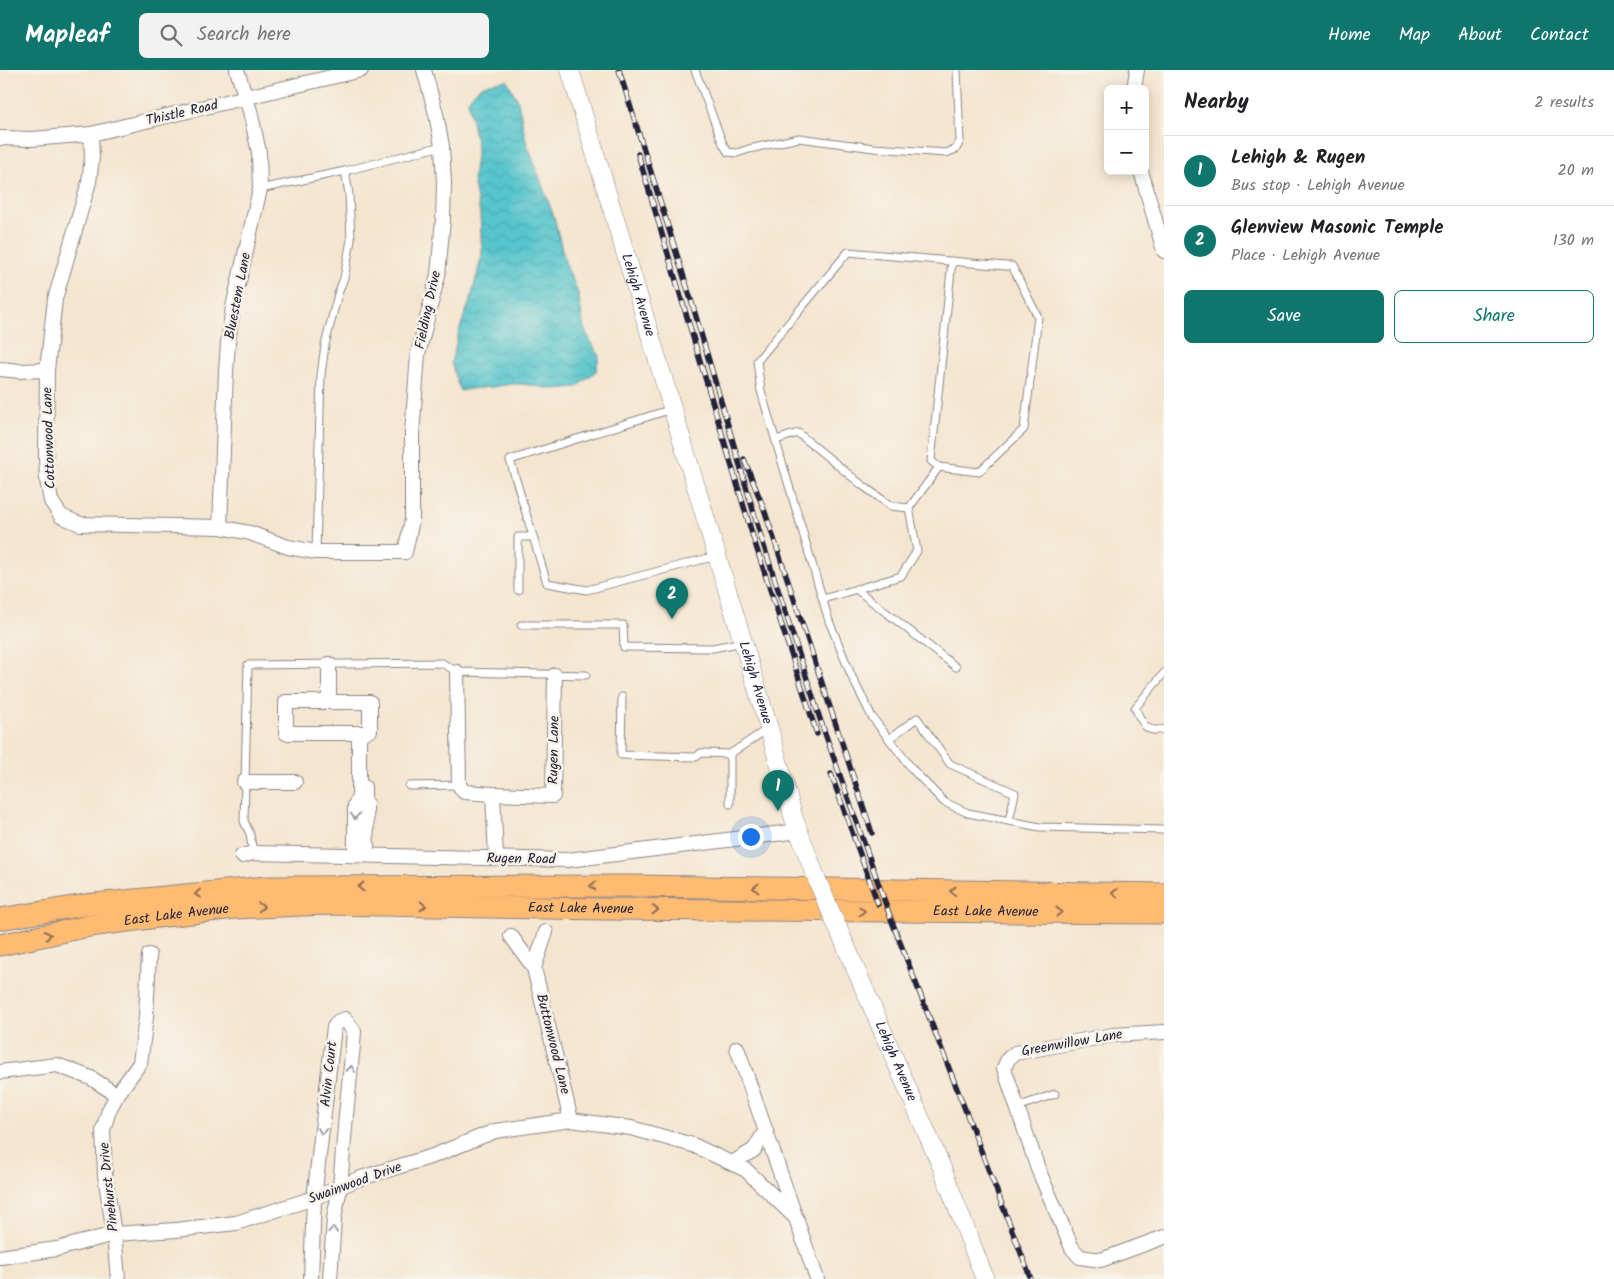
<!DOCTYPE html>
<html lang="en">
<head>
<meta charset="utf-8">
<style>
  :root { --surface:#fff; --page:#f2f2f2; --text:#202124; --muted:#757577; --line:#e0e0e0; --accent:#0f766e }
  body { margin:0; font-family:Kalam,sans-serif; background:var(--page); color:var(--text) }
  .controls { position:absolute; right:15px; top:15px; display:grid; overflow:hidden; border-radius:8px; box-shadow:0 2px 12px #0003 }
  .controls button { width:45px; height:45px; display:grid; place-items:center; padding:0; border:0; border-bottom:1px solid var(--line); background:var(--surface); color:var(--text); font:25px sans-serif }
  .you { position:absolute; left:750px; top:766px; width:18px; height:18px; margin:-12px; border:4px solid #fff; border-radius:50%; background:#1a73e8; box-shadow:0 0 0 8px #1a73e833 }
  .badge { display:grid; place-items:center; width:32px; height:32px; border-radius:50%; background:var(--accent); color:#fff; font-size:16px; font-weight:700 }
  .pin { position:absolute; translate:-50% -41px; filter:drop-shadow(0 1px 2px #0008) }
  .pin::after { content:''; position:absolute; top:26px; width:18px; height:15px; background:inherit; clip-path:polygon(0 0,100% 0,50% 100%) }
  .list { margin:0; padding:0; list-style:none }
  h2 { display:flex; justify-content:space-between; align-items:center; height:65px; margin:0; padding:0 20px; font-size:21px }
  h2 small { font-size:16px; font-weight:400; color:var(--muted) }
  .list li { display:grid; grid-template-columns:32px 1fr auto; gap:15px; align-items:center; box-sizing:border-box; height:70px; padding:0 20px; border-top:1px solid var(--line) }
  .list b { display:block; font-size:19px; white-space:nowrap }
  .list p { margin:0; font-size:16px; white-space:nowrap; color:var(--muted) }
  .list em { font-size:16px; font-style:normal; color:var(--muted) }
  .actions { display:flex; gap:10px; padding:15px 20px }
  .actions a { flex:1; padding:11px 0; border:1px solid var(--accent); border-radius:8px; text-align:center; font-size:18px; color:var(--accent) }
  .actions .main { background:var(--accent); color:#fff }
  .icon { flex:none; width:28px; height:28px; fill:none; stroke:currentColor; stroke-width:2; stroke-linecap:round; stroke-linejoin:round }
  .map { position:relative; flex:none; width:1164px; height:1209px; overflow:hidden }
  header { display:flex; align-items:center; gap:30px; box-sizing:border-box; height:70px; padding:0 25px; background:var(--accent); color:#fff }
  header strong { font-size:24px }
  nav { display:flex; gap:28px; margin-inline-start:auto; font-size:18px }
  .search { width:350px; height:45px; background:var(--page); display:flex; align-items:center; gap:12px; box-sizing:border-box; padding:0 18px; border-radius:8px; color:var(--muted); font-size:19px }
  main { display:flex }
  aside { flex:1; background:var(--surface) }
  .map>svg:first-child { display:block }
</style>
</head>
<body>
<header>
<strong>Mapleaf</strong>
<div class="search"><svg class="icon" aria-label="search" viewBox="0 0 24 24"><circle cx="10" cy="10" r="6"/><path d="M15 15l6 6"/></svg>Search here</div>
<nav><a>Home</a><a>Map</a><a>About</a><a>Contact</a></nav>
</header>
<main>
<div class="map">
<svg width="1164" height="1209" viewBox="0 0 1164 1209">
  <defs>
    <pattern id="water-waves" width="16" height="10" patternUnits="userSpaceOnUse" patternTransform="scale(1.25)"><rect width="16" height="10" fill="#57c5cc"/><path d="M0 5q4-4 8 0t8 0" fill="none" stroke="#4ba9b0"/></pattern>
  </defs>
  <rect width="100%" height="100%" fill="#f7f3e8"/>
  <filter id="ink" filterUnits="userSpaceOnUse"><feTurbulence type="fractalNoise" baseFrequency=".02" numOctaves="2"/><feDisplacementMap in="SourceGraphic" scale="10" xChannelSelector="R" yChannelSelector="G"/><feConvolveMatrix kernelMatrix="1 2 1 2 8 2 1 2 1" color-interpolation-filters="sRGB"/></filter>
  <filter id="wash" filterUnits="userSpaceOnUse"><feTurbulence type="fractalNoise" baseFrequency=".0096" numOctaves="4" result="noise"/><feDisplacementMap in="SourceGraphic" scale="20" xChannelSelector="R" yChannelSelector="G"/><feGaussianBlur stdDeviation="1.12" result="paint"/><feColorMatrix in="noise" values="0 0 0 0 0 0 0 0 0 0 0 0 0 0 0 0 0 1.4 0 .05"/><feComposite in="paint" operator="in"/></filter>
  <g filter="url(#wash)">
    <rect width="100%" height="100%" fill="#f4e5cf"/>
    <path fill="url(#water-waves)" stroke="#3c7484" d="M507,10L518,31L526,71L554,147L565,192L578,223L584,259L599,286L596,301L577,317L554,319L523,314H511L493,317L469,319L460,321L451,293L460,258L471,228L482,185L480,144L473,110L477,77L468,31C480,12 486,14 507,10Z"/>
  </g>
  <g filter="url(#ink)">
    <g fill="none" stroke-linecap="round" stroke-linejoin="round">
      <defs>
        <g id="service">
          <polyline points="695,0 723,74 728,82 737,83 749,79 799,68 874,78 946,83 956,79 960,71 957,0"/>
          <polyline points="260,119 345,101 442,76"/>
          <polyline points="952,191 931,391 939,397 979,402 1024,359 1038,247 1012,196 1006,196 848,182 757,291 761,321 829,551 852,607 872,647 913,700 944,732 968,743 1040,757 1164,760"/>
          <polyline points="672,339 510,390 547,513 587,520 716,486"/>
          <polyline points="776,370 798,363 862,415 891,436 909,438"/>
          <polyline points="316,482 321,305 325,275 338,224 344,208 351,170 349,124 345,101"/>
          <polyline points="856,519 956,597"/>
          <polyline points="518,520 518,467 533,467"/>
          <polyline points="823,529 901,506 917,481 909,438 939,397"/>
          <polyline points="521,555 623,555 624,577 713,578 743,572"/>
          <path d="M1164,603L1135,638C1142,652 1145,664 1164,659"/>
          <polyline points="622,627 621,685 696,687 701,683 730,684"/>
          <polyline points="889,669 917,648 950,694 1015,723 1009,751"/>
          <polyline points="409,716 459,715"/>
          <polyline points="730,734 730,684 769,658"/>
          <polyline points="253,783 250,764 244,751 248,595 442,593 457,602 586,605"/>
          <polyline points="1017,1037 1055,1024"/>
        </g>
        <g id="minor">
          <polyline points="1134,19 1137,0"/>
          <polyline points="91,64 92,88 89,112 55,229 47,300 46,385 47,410 51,431 61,446 80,454 220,457 250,463 288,477 316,482 405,482 412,450 412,364 418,284 438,205 443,149 444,114 442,76 436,44 424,0"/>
          <polyline points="0,68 32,69 91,64 361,0"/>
          <polyline points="1141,101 1164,181"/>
          <polyline points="0,299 20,301 47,300"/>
          <polyline points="220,457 226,302 228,273 233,237 260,119 259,82 250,41 237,0"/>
          <polyline points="457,602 459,715 464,722 493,724 496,788"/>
          <polygon points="286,632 370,632 370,660 363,663 286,663"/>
          <polyline points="329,632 329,594"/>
          <polyline points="244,712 295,712"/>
          <polyline points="364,717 364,728 366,733 367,785"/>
          <polyline points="493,724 553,726 555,605"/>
          <polyline points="355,785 355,735 359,727 359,663"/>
          <polyline points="242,786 253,783 568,790 799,761"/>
          <polyline points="546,862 534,898 571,1050"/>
          <polyline points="511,866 534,898"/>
          <polyline points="1164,962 1113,965 1015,983 1008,989 1004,998 1038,1099 1072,1178 1080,1187 1101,1190 1164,1167"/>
          <polyline points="737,978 817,1209"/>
          <polyline points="0,1002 57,995 91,1008 117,1025"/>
          <polyline points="732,1093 754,1080 766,1060"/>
          <polyline points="0,1187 57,1179 114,1164 176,1160 236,1153 314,1128 358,1109 433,1086 495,1061 571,1050 631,1058 693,1075 746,1100 797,1149"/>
          <polyline points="118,1209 114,1164 105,1105 103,1060 109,1040 117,1025 140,993 146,947 149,885"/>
          <polyline points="311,1209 314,1128 334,957 339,951 345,949 354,961 353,975 346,1045 340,1117 334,1149 330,1209"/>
        </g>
        <g id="tertiary">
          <path id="s1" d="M570,0L769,658L794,749L817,810"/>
          <path id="s2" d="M834,849L942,1098L985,1209"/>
        </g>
        <g id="primary">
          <polyline points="0,849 85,835 266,817 634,816 1164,824"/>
          <path id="s3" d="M0,875L89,856L165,846L235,838L325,834L604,839L1164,843"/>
        </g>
      </defs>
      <use href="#service" stroke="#8b8485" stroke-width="9"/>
      <use href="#minor" stroke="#8b8485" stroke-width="16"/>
      <use href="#tertiary" stroke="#8b8485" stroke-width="19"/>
      <use href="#primary" stroke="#8b8485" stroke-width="23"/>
      <use href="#service" stroke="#fff" stroke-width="7"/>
      <use href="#minor" stroke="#fff" stroke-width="14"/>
      <use href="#tertiary" stroke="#fff" stroke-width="18"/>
      <use href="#primary" stroke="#febb71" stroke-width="21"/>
      <defs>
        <g id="rail">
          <polyline points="619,0 692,233 761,467 821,652 891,849 1031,1209"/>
          <polyline points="638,84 753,467 817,664"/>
          <polyline points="744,389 764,439 872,763"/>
          <polyline points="831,704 878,834"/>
        </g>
      </defs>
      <use href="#rail" stroke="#22223b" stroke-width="5.5"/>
      <use href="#rail" stroke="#f7f3e8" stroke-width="4" stroke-dasharray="11" stroke-linecap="butt"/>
      <defs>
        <polyline id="tertiary-bridge" points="817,810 834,849"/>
      </defs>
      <use href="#tertiary-bridge" stroke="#8b8485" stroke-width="19" stroke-linecap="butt"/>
      <use href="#tertiary-bridge" stroke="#fff" stroke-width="18"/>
    </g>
    <defs><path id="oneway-chevron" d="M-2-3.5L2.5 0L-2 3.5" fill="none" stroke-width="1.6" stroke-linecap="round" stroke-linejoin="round" transform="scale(1.25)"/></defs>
    <g stroke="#9c9ca7">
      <use href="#oneway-chevron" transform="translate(355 746) rotate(90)"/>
      <use href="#oneway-chevron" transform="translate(351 999) rotate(-84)"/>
      <use href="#oneway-chevron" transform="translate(322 1061) rotate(97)"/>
      <use href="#oneway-chevron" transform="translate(333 1160) rotate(-86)"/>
    </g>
    <g stroke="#906e56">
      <use href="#oneway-chevron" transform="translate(593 816) rotate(180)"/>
      <use href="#oneway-chevron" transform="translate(361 817) rotate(180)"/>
      <use href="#oneway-chevron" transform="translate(756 818) rotate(-179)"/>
      <use href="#oneway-chevron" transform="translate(953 821) rotate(-179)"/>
      <use href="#oneway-chevron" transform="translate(1115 823) rotate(-179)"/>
      <use href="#oneway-chevron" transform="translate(198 824) rotate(174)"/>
      <use href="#oneway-chevron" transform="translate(423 836) rotate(1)"/>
      <use href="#oneway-chevron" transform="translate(261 837) rotate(-2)"/>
      <use href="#oneway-chevron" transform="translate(655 840)"/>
      <use href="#oneway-chevron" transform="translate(862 841)"/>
      <use href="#oneway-chevron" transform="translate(1059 842)"/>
      <use href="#oneway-chevron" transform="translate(48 865) rotate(-12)"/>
    </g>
  </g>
  <g text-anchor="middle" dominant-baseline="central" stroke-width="5" stroke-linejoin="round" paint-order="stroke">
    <g font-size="14" fill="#22223b" stroke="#f7f3e8">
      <text transform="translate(182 43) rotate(-13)">Thistle Road</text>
      <text stroke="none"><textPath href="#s1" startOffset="235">Lehigh Avenue</textPath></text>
      <text transform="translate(238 226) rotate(-79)">Bluestem Lane</text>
      <text transform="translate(428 240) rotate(-78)">Fielding Drive</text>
      <text transform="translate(49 368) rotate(-92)">Cottonwood Lane</text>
      <text stroke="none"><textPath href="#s1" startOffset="640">Lehigh Avenue</textPath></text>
      <text transform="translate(554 680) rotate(-89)">Rugen Lane</text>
      <text transform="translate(521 789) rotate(1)">Rugen Road</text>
      <text stroke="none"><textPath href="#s3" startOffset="584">East Lake Avenue</textPath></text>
      <text stroke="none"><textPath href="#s3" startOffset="989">East Lake Avenue</textPath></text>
      <text stroke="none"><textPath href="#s3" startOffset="179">East Lake Avenue</textPath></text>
      <text transform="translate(1072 973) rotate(-10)">Greenwillow Lane</text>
      <text transform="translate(553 974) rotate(76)">Buttonwood Lane</text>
      <text stroke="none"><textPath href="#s2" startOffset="155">Lehigh Avenue</textPath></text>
      <text transform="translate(329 1004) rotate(-84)">Alvin Court</text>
      <text transform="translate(355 1113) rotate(-20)">Swainwood Drive</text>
      <text transform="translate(109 1117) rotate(-96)">Pinehurst Drive</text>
    </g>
  </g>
</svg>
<div class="controls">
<button>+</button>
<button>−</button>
</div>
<div class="you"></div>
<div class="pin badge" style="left:778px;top:741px">1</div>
<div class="pin badge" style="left:672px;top:549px">2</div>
</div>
<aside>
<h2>Nearby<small>2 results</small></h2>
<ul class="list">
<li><span class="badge">1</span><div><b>Lehigh &amp; Rugen</b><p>Bus stop · Lehigh Avenue</p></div><em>20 m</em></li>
<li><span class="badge">2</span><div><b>Glenview Masonic Temple</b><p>Place · Lehigh Avenue</p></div><em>130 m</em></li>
</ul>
<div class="actions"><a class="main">Save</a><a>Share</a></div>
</aside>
</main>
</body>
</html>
